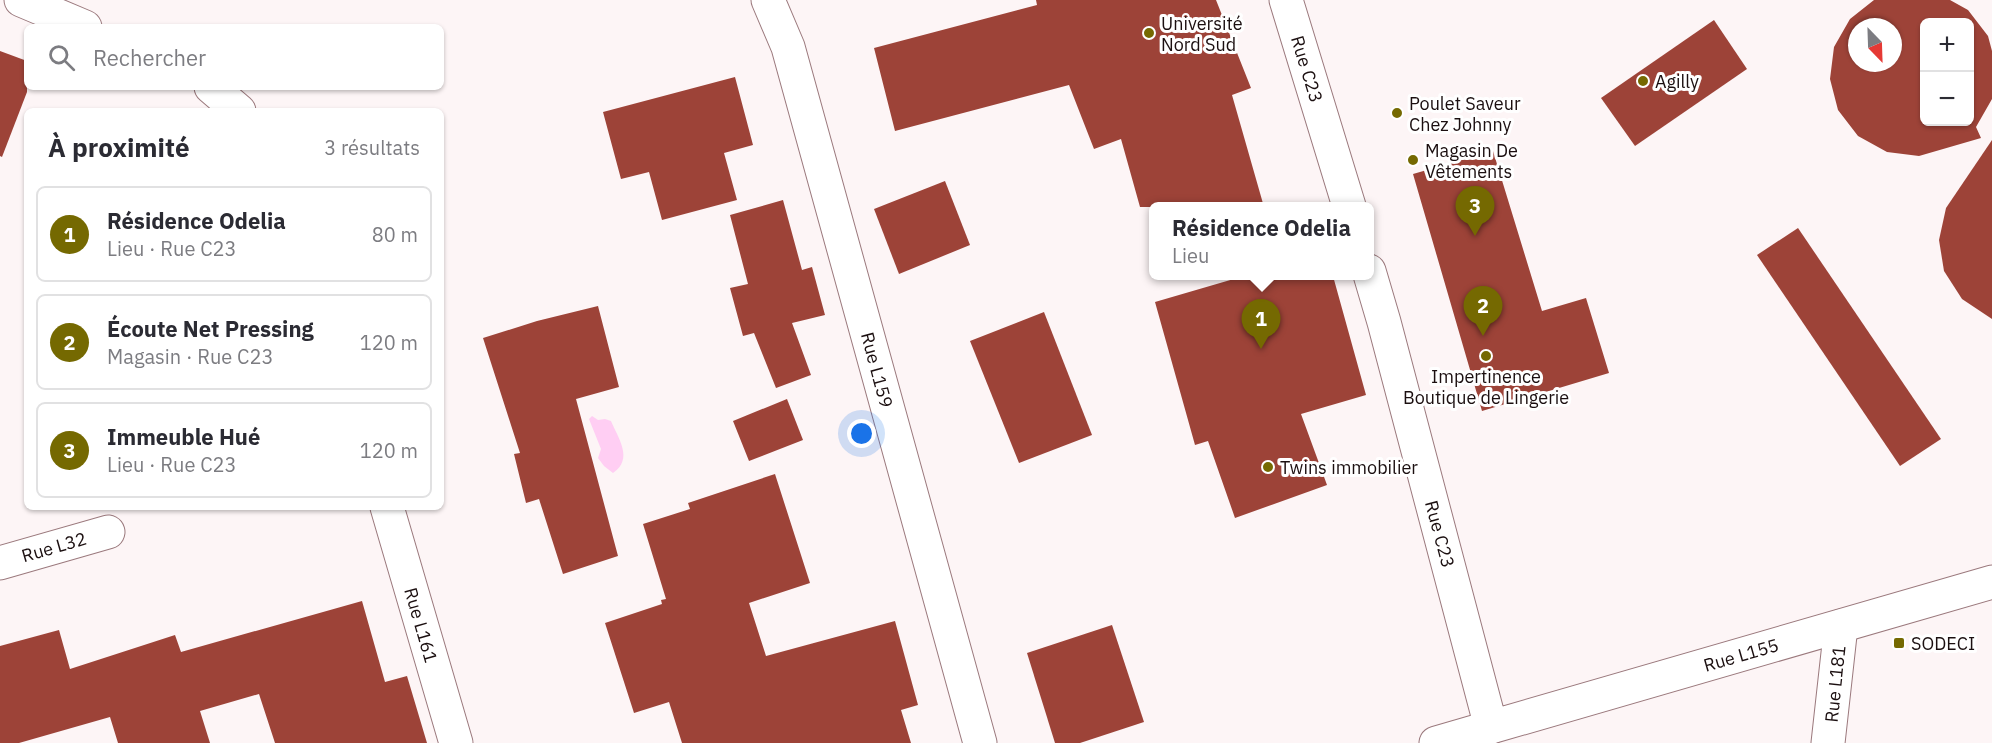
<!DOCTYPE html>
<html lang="fr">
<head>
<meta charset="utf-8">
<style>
  :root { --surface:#fff; --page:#f2f2f3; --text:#2b2b33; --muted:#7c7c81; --line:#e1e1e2; --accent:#756901 }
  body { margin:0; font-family:"IBM Plex Sans",sans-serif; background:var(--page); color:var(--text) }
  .controls { position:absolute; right:18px; top:18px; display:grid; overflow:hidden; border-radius:9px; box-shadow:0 2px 4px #0004 }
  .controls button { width:54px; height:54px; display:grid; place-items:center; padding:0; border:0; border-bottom:2px solid var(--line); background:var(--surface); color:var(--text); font:30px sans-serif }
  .compass { position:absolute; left:1848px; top:18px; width:54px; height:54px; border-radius:50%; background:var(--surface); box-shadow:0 2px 4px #0004; rotate:157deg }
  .you { position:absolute; left:862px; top:434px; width:21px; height:21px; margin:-15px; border:4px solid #fff; border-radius:50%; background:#1a73e8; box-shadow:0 0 0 9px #1a73e833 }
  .badge { display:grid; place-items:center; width:39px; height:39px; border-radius:50%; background:var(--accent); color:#fff; font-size:20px; font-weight:700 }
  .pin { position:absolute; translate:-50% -50px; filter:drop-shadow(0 2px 3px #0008) }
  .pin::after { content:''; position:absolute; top:32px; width:21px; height:18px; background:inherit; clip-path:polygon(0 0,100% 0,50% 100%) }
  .popup { position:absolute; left:1149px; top:202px; width:225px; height:78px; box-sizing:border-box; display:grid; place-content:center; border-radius:9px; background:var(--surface); filter:drop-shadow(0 2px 4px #0005); font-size:20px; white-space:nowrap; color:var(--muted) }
  .popup b { font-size:22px; color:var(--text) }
  .popup::after { content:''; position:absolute; left:50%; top:100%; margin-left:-12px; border:12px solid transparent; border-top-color:var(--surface) }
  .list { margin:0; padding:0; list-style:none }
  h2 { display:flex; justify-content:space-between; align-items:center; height:78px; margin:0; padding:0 24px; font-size:26px }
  h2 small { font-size:20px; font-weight:400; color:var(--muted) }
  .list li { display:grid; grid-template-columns:39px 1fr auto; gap:18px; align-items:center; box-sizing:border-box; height:96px; margin:0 12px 12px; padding:0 12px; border:2px solid var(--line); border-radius:9px }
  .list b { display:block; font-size:22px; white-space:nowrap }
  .list p { margin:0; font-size:20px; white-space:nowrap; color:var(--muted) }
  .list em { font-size:20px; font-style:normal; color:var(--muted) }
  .icon { flex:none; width:33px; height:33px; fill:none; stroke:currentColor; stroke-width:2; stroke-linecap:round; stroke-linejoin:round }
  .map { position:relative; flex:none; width:1992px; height:743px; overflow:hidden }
  .search { position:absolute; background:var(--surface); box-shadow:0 2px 4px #0004; left:24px; top:24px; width:420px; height:66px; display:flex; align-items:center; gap:15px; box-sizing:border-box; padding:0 21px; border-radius:9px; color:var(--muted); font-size:22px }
  .panel { position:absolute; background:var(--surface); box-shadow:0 2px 4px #0004; left:24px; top:108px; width:420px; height:402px; border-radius:9px }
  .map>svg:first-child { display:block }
</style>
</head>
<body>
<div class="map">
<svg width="1992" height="743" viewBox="0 0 1992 743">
  <rect width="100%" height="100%" fill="#fdf5f6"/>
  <path fill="#ffcef3" d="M592,416L598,420L605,419L611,421C618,438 634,459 613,473L604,466L598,458L601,449L589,419Z"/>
  <g fill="#9d4338" fill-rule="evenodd">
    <polygon points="1036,0 1216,0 1251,88 1232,95 1264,207 1140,207 1121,139 1094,149 1069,85 895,131 874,48 1037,5"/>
    <path d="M1874,0H1950L1968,10L1988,36L1992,51V99L1976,127L1981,138L1919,156L1887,152L1858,136L1838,110L1830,79L1834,47L1850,19ZM1924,22H1970V122H1924ZM1857,27H1893V63H1857Z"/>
    <polygon points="1714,20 1747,69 1635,146 1601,98"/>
    <polygon points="0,51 27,61 27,92 2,157 0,156"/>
    <polygon points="735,77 753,145 724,153 737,200 662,220 649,172 621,179 603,112"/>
    <polygon points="1992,140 1992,319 1962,299 1944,271 1939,240 1946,208"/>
    <polygon points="1493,151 1542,311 1586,298 1609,373 1482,411 1413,174"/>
    <polygon points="945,181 970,245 899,274 874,209"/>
    <polygon points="783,200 802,270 812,267 825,315 792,323 811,375 776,388 754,333 743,336 730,288 748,284 730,215"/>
    <polygon points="1798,228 1941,439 1900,466 1757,255"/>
    <polygon points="1244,276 1333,276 1366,395 1301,414 1327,485 1235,518 1208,441 1195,445 1155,302"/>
    <polygon points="598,306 619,387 576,399 618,556 563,574 539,499 526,503 514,454 520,453 483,338 537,321"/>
    <polygon points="1044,312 1092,435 1019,463 970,341"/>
    <polygon points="787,399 803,440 749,461 733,421"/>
    <polygon points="775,474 810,583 749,603 766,656 895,621 918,705 901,710 911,743 682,743 669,702 634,713 605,623 662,604 661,600 666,599 643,524 690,509 688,503"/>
    <polygon points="362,601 385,682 407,676 427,743 275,743 259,694 200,711 210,743 118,743 110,717 19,743 0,743 0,646 59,630 70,669 175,635 181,652"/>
    <polygon points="1112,625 1144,722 1080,743 1055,743 1027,653"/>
  </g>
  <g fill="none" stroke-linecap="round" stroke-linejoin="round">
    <defs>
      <g id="street">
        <polyline points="21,0 85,27"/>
        <polyline points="768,0 788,47 980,743"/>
        <polyline points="211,87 239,111"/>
        <polyline points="387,507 456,743"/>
        <polyline points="0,563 108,532"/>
        <polyline points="1436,743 1491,727"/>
        <polyline points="1828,743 1841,626"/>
      </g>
      <g id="secondary">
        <polyline points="1286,0 1349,206"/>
        <polyline points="1369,271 1384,322 1491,727 1992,582"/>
      </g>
    </defs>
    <use href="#street" stroke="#9b797d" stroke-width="35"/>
    <use href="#secondary" stroke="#9b797d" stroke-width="35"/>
    <use href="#street" stroke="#fff" stroke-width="33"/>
    <use href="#secondary" stroke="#fff" stroke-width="33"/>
  </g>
  <g fill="#756901" stroke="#fff" stroke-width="2">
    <circle cx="1149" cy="33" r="6"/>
    <circle cx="1643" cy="81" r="6"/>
    <circle cx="1397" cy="113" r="6"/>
    <circle cx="1413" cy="160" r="6"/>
    <circle cx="1486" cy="356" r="6"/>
    <circle cx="1268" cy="467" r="6"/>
    <rect x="1893" y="637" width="12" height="12" rx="3"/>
  </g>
  <g text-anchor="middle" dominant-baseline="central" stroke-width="6" stroke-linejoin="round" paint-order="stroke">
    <g font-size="18" fill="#1b0f10" stroke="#fff" text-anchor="start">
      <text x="1161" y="23">Université<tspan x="1161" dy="21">Nord Sud</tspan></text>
      <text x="1655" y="81">Agilly</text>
      <text x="1409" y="103">Poulet Saveur<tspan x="1409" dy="21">Chez Johnny</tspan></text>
      <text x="1425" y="150">Magasin De<tspan x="1425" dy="21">Vêtements</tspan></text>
      <text x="1486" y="376" text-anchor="middle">Impertinence<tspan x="1486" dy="21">Boutique de Lingerie</tspan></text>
      <text x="1280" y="467">Twins immobilier</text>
      <text x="1911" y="643">SODECI</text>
    </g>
    <g font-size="18" fill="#1b0f10" stroke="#fff">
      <text transform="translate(1307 69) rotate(73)">Rue C23</text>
      <text transform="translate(877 370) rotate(75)">Rue L159</text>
      <text transform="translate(1440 534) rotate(75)">Rue C23</text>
      <text transform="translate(54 547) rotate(-16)">Rue L32</text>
      <text transform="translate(421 625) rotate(74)">Rue L161</text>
      <text transform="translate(1741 655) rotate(-16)">Rue L155</text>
      <text transform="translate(1835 684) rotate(-84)">Rue L181</text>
    </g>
  </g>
</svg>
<div class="controls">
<button>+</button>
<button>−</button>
</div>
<svg class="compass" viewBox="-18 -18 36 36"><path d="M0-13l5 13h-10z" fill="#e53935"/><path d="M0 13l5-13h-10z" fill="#7c7c81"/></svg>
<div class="you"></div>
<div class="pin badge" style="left:1261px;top:349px">1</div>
<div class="popup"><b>Résidence Odelia</b>Lieu</div>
<div class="pin badge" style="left:1483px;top:336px">2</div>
<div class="pin badge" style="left:1475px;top:236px">3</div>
<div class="search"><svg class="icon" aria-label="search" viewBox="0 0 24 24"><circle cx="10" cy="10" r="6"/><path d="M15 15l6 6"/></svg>Rechercher</div>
<section class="panel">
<h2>À proximité<small>3 résultats</small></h2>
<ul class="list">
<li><span class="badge">1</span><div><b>Résidence Odelia</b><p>Lieu · Rue C23</p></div><em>80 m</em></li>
<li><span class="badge">2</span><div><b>Écoute Net Pressing</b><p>Magasin · Rue C23</p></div><em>120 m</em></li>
<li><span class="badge">3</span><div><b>Immeuble Hué</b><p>Lieu · Rue C23</p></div><em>120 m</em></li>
</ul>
</section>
</div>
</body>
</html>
